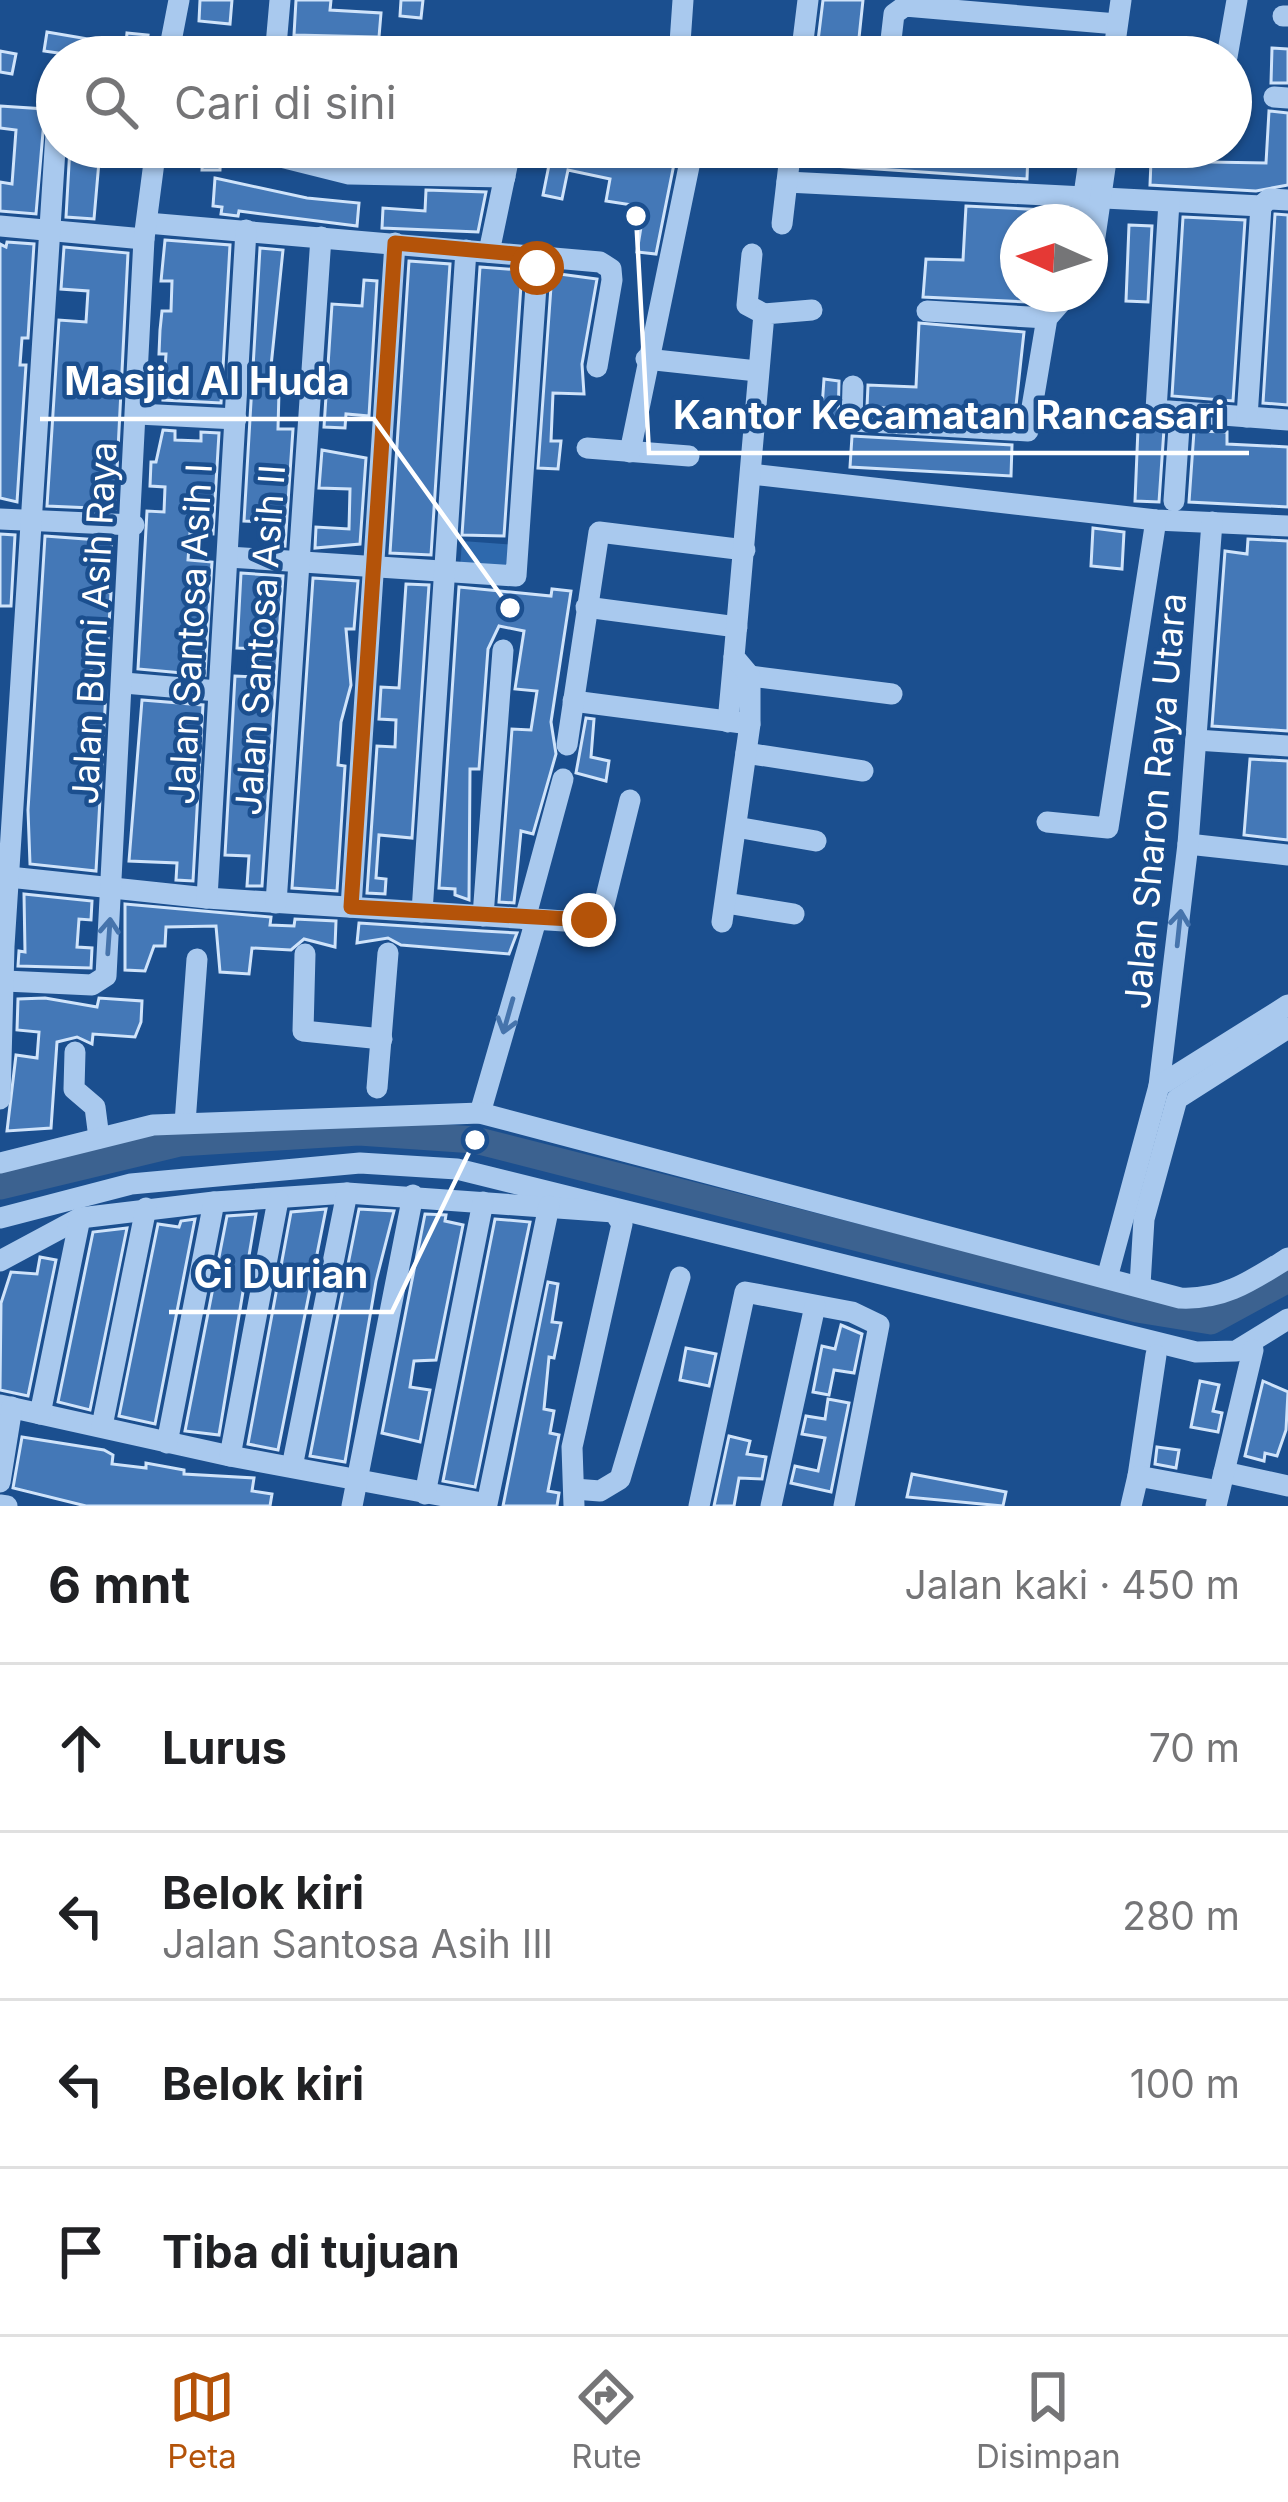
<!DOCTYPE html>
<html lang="id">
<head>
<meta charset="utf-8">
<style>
  :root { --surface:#fff; --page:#f6f6f6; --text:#202124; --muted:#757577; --line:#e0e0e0; --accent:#b45309 }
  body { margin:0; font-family:Inter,sans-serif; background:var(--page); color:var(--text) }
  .compass { position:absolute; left:1000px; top:204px; width:108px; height:108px; border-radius:50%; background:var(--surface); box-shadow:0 3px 9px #0004; rotate:273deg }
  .stop { position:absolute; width:36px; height:36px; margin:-27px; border:9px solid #b45309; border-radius:50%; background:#fff }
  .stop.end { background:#b45309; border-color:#fff; box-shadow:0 3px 12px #0008 }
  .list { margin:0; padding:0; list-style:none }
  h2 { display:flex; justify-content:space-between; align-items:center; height:156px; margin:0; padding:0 48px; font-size:51px }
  h2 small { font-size:39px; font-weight:400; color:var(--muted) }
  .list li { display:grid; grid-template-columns:78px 1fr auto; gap:36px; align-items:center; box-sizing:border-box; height:168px; padding:0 48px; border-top:3px solid var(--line) }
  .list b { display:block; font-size:45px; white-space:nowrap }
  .list p { margin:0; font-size:39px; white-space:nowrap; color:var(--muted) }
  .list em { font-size:39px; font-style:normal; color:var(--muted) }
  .icon { flex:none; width:66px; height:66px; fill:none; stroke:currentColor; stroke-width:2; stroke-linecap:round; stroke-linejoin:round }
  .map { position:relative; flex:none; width:1288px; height:1506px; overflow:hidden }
  .search { position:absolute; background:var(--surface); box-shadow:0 3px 9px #0004; left:36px; right:36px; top:36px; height:132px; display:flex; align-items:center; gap:30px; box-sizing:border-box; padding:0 42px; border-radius:66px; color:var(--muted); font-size:45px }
  .sheet { height:828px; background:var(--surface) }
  nav { display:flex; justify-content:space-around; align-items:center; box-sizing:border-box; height:168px; border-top:3px solid var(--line); background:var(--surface); font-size:33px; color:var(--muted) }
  nav a { display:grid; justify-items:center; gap:6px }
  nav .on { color:var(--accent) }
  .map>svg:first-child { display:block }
</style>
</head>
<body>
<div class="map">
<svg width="1288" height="1506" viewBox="0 0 1288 1506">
  <rect width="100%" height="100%" fill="#1b4f8f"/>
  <polygon fill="#2e69ad" points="462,541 515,545 513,572 460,568"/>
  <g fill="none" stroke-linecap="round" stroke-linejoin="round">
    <polyline stroke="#3c6290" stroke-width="27" points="0,1186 179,1143 359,1132 475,1140 1137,1309 1211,1321 1288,1279"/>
  </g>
  <g fill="#4478b7" stroke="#cfe3fa" stroke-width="3">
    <polygon points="200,0 232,0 230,24 199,21"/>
    <polygon points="296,0 331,0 330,10 381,13 379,37 294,35"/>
    <polygon points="401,0 423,0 421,18 400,16"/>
    <polygon points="823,0 863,0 857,57 816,57"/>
    <polygon points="47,32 88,39 86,57 44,51"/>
    <polygon points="127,33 148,35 145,55 125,53"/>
    <polygon points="1272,48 1288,49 1288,83 1271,83"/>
    <polygon points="0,51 16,54 12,74 0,72"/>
    <polygon points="0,106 45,109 36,214 0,211 0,182 12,184 16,130 0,128"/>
    <polygon points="1269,111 1288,113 1288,185 1256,191 1150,185 1151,161 1266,163"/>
    <polygon points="70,147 100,150 94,219 66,217"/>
    <polygon points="203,147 221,148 220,170 202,170"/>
    <polygon points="418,147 472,147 471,161 417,160"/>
    <polygon points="533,147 677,149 656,254 637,252 641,227 629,225 632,205 606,201 610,179 568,170 562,199 543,195 549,165 530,161"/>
    <polygon points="806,147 1028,153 1027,179 804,164"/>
    <polygon points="215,178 307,198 359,203 357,226 239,211 238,216 221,214 222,207 213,206"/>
    <polygon points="426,190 486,192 478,232 382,228 383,208 425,211"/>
    <polygon points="966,206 1047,210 1046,222 1018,222 1018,294 1027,294 1026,302 923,297 926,259 963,260"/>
    <polygon points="1275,214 1288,215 1288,405 1263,403"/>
    <polygon points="1183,217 1245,220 1233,401 1172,396"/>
    <polygon points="1129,225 1152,226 1148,302 1126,301"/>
    <polygon points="165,240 230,245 221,403 163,400 166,354 159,354 160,330 162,311 171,311 172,281 161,281"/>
    <polygon points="7,242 34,244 28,338 22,338 20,365 26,365 17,502 0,498 0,244 6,247"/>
    <polygon points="64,247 128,253 115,509 47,506 59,320 86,322 88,291 61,289"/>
    <polygon points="260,248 283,250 270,376 272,390 279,391 278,429 293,429 285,546 266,544 267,522 244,521"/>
    <polygon points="409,261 450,264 431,555 390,553"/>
    <polygon points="480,267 522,270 504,536 462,535"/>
    <polygon points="552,273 597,279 582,364 584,394 553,393 551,441 561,441 558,469 538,468"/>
    <polygon points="364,280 377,281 369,416 346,414 345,428 324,427 332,304 362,306"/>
    <polygon points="919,323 1024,332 1015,415 867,407 868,385 916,387"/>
    <polygon points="824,379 839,381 838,423 821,422"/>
    <polygon points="1138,428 1164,429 1159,502 1135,501"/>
    <polygon points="163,430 175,431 175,440 201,441 201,432 219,433 213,534 190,533 188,560 212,562 205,675 138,669 147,511 164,512 165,487 150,486 151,462 156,462"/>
    <polygon points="1194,431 1227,432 1227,444 1288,447 1288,507 1189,502"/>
    <polygon points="852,436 1012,445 1011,476 850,467"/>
    <polygon points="322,450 366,458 360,544 315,548 316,527 349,529 350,489 319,488"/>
    <polygon points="1093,528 1124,532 1122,569 1091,566"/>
    <polygon points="0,534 15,535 11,606 0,606"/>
    <polygon points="45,536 112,541 106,592 111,593 108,639 93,638 90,690 106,691 96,871 30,864 28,810"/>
    <polygon points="1248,539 1288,541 1288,731 1212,726 1225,551 1247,554"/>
    <polygon points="241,573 283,576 262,886 247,886 249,856 225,855 235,676 258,677 260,649 237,648"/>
    <polygon points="313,578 358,581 354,629 346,629 351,685 341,722 338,765 345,766 337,891 292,888"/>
    <polygon points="406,584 429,585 412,838 379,835 376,878 386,879 385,894 367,893 377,746 395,747 396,720 379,719 381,687 399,688"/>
    <polygon points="459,587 551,596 552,589 571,591 551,722 556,754 533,834 521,831 514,903 499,902 512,729 531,730 537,691 515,689 524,631 499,626 488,649 479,769 470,769 469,900 455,895 455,889 439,888"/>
    <polygon points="142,700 203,705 193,881 176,880 177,863 129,861"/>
    <polygon points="586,718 594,719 591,757 609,761 606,781 576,773"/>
    <polygon points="1250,759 1288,761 1288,840 1244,835"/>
    <polygon points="24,894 92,901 91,920 79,919 77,947 92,948 91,968 18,966 19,951 25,952"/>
    <polygon points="125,904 271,917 270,925 294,926 295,919 336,921 335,947 304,939 291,950 252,948 249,974 220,972 216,926 166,927 165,946 154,946 145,971 125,970"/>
    <polygon points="359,923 483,931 517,933 509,954 401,945 388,938 357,943"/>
    <polygon points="45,998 97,1007 99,998 142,1001 141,1022 135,1037 93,1034 92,1044 77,1037 57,1042 51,1128 7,1131 16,1055 37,1058 39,1032 17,1030 18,999"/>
    <polygon points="326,1209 278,1450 248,1444 291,1212"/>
    <polygon points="359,1209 394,1211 376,1281 345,1462 310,1456"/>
    <polygon points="256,1214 219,1435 185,1431 227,1216"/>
    <polygon points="425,1214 446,1215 445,1221 463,1225 436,1360 414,1361 410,1387 430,1390 420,1442 382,1433"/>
    <polygon points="195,1219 155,1424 119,1416 158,1224 179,1227 181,1221"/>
    <polygon points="495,1219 530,1222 475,1487 443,1481"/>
    <polygon points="127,1228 90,1410 58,1402 93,1232"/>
    <polygon points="40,1257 56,1260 28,1396 0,1390 1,1303 11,1272 37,1274"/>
    <polygon points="548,1282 558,1284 552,1322 561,1323 554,1358 549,1357 544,1409 554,1411 550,1433 559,1435 548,1491 559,1493 557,1506 503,1506"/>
    <polygon points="841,1325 862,1334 854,1373 834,1370 829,1395 813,1392 822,1346 835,1349"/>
    <polygon points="686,1348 716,1354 709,1386 680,1380"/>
    <polygon points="1200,1381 1219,1385 1213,1411 1222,1413 1218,1432 1191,1427"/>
    <polygon points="1263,1381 1288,1392 1286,1430 1277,1456 1265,1453 1264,1461 1245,1456"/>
    <polygon points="828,1399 849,1403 831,1492 791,1483 795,1466 818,1471 825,1438 802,1434 806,1416 825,1419"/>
    <polygon points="729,1436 750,1441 747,1454 766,1457 762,1479 739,1478 734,1506 714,1506"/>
    <polygon points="22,1437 104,1450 113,1455 112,1464 146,1468 146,1463 184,1470 184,1474 254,1478 252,1491 272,1494 270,1506 86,1506 13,1488"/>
    <polygon points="1157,1447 1179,1450 1176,1468 1155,1464"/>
    <polygon points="912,1474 1006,1492 1003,1506 907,1497"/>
  </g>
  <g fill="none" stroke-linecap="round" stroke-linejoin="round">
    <g stroke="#a9c9ee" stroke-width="21">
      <polyline points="1283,16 1288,16"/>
      <polyline points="276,49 383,57"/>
      <polyline points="168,57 179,0"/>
      <polyline points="275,57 280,0"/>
      <polyline points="679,57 683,0"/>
      <polyline points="801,57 808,0"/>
      <polyline points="889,57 894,14 905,6 1117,24"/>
      <polyline points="1113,57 1121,0"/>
      <polyline points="1227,57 1237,0"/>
      <polyline points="1274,97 1288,98"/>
      <polyline points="271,147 277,156 349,174 505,177"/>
      <polyline points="787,182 1261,206 1269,199 1288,200"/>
      <polyline points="1169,202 1156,410 1288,420"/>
      <polyline points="1080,222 1091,147"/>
      <polyline points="147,223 600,262 611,269 612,280 597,367"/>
      <polyline points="782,224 791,147"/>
      <polyline points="0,226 144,239"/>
      <polyline points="489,252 511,147"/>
      <polyline points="752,254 747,305 764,314"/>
      <polyline points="1090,271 1108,147"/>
      <polyline points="927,311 1047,318"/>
      <polyline points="646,359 757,371"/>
      <polyline points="853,386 852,421 1028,431 1047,318 1068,294"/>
      <polyline points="138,414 236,419"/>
      <polyline points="1247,417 1261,206"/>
      <polyline points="587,448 689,456"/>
      <polyline points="630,452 693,147"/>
      <polyline points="751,474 1156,520 1288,526"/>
      <polyline points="1174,501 1180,412"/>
      <polyline points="0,519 134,525"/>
      <polyline points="228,557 516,576 538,257"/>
      <polyline points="586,607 737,627"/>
      <polyline points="750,676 892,694"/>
      <polyline points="124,683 218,691"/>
      <polyline points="573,701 750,724"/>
      <polyline points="728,722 734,657"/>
      <polyline points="1196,740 1288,746"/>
      <polyline points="567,745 599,532 745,550"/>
      <polyline points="746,753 863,771"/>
      <polyline points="1047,822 1108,828 1156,520"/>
      <polyline points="736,827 816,841"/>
      <polyline points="1188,844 1288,855"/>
      <polyline points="9,877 207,898 580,922 603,909 630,800"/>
      <polyline points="207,898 246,230"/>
      <polyline points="276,903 321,237"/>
      <polyline points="726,903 794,914"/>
      <polyline points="351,907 395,243"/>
      <polyline points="422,912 466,250"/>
      <polyline points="483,916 503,650"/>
      <polyline points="525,919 563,779"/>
      <polyline points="722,922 750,724 750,676 734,657 764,314 812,310"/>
      <polyline points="305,954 303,1031 382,1039"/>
      <polyline points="5,981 92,985 106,976 144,239 156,147"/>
      <polyline points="75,1052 74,1089 95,1107 99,1138"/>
      <polyline points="1159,1086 1188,844 1212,522"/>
      <polyline points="377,1088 388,953"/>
      <polyline points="0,1099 4,946 57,118"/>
      <polyline points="480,1113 536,920"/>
      <polyline points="185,1123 197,959"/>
      <path d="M0,1163L153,1125L480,1113L1180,1298C1224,1300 1251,1281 1288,1258"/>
      <polyline points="0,1218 131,1184 360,1163 457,1169 1196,1352 1236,1351 1288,1319"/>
      <polyline points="0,1261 80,1218 214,1202 347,1193 614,1212 622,1224 572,1447 574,1506"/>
      <polyline points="1107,1278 1159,1086 1288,1005"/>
      <polyline points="1140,1285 1144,1219 1177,1099 1288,1028"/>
      <polyline points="0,1405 230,1456 487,1504 549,1206"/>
      <polyline points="40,1414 80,1218"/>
      <polyline points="102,1426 146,1208"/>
      <polyline points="167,1443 214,1202"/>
      <polyline points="230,1456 278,1200"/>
      <polyline points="292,1467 347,1193"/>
      <polyline points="1224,1472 1288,1486"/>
      <polyline points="1138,1476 1156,1355"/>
      <polyline points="0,1482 12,1407"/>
      <polyline points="574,1489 600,1491 620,1479 680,1277"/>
      <polyline points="425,1494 483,1202"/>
      <polyline points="0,1505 7,1506"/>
      <polyline points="352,1506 413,1195"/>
      <polyline points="699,1506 745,1292 852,1312 879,1325 844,1506"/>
      <polyline points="771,1506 815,1306"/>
      <polyline points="1131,1506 1138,1476 1219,1491"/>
      <polyline points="1216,1506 1253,1350"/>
    </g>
  </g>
  <defs><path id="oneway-shaft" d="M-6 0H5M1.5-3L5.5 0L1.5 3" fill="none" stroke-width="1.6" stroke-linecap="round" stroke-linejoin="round" transform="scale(3)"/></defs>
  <g stroke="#4674ac">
    <use href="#oneway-shaft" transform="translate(1179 928) rotate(-84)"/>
    <use href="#oneway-shaft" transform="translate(109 936) rotate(-86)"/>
    <use href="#oneway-shaft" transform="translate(508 1016) rotate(106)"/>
  </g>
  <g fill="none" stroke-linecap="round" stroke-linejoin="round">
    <polyline stroke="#b45309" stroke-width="15" points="537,268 538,256 395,243 351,907 589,920"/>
  </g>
  <g text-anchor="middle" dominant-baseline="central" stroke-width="9" stroke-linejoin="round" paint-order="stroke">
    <g font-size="36" fill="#fff" stroke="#1b4f8f">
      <text transform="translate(94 623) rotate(-87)">Jalan Bumi Asih Raya</text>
      <text transform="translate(190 634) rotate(-87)">Jalan Santosa Asih I</text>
      <text transform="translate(260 640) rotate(-86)">Jalan Santosa Asih II</text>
      <text transform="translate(1155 801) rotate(-85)">Jalan Sharon Raya Utara</text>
    </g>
  </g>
  <path fill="none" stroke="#fff" stroke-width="4.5" d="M510 608L374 419H40M636 216L649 453H1249M475 1140L392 1312H169"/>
  <g fill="#fff" stroke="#1b4f8f" stroke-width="4.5">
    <circle cx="510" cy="608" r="12"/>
    <circle cx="636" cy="216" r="12"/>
    <circle cx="475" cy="1140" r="12"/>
  </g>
  <g font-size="39" text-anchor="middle" font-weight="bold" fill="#fff" stroke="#1b4f8f" stroke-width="9" stroke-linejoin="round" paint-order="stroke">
    <text x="207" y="395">Masjid Al Huda</text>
    <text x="949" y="429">Kantor Kecamatan Rancasari</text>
    <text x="281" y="1288">Ci Durian</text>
  </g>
</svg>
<svg class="compass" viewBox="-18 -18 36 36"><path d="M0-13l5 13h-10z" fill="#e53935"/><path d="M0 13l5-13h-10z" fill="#757577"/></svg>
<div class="stop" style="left:537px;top:268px"></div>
<div class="stop end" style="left:589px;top:920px"></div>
<div class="search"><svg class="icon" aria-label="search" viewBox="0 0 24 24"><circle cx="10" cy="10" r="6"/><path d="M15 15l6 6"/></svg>Cari di sini</div>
</div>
<section class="sheet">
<h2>6 mnt<small>Jalan kaki · 450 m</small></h2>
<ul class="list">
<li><svg class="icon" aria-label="ahead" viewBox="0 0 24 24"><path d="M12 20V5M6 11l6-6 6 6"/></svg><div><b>Lurus</b></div><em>70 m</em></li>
<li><svg class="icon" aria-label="left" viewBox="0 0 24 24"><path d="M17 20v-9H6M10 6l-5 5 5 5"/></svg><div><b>Belok kiri</b><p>Jalan Santosa Asih III</p></div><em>280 m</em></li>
<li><svg class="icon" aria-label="left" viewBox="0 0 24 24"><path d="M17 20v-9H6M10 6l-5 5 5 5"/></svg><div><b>Belok kiri</b></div><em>100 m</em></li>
<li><svg class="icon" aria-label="arrive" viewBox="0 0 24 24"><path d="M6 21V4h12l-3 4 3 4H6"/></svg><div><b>Tiba di tujuan</b></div></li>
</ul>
</section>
<nav>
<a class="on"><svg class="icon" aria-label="map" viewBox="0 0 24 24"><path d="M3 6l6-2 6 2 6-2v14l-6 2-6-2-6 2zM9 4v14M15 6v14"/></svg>Peta</a>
<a><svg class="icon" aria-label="directions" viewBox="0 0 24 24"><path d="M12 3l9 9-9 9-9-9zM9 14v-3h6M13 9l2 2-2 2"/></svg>Rute</a>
<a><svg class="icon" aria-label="saved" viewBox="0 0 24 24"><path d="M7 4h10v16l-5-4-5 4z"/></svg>Disimpan</a>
</nav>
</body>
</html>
